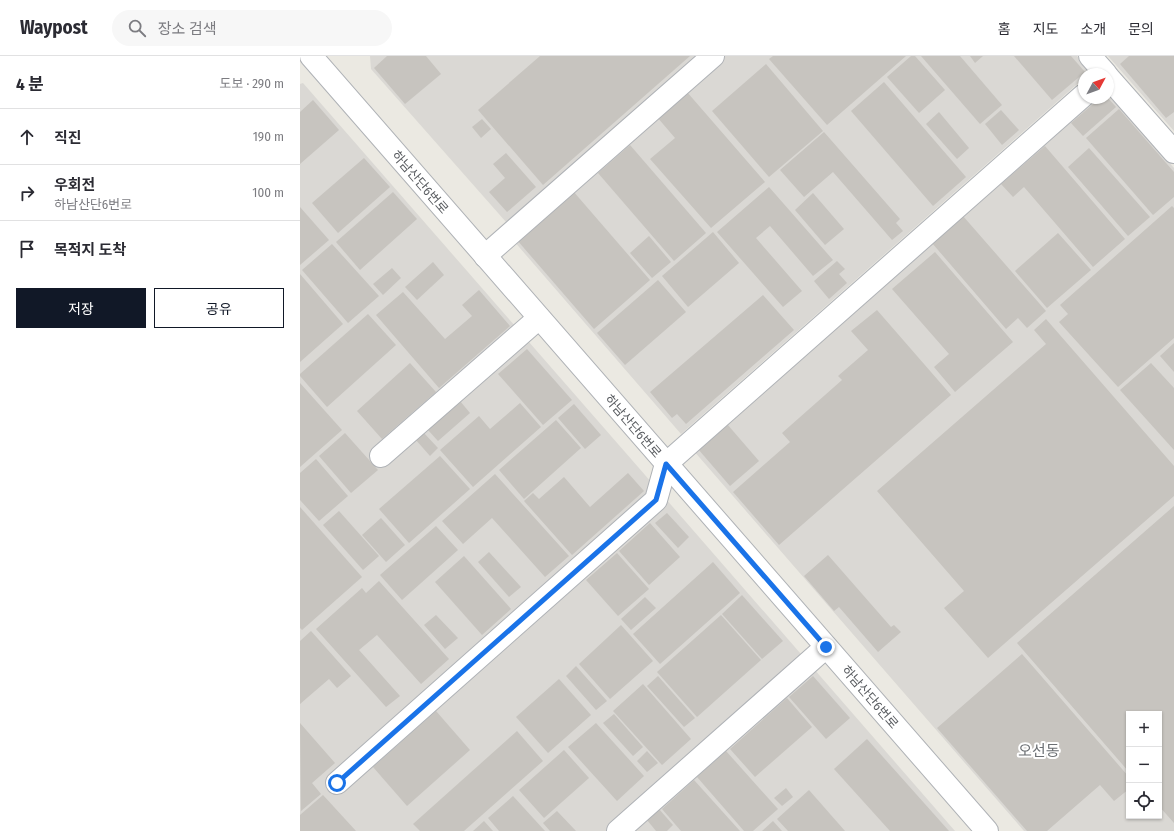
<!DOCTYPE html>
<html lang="ko">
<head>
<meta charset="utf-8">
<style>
  :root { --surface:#fff; --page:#f7f7f7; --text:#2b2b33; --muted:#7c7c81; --line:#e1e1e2; --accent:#111827 }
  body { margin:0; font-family:"Fira Sans Condensed","Noto Sans KR",sans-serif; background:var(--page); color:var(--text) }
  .controls { position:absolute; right:12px; bottom:12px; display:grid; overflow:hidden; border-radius:0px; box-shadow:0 1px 3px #0004 }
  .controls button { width:36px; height:36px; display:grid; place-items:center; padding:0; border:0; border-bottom:1px solid var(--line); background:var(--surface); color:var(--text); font:20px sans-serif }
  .compass { position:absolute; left:778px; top:12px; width:36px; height:36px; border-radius:50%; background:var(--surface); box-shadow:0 1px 3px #0004; rotate:49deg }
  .stop { position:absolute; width:12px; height:12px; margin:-9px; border:3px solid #1a73e8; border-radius:50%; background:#fff }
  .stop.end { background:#1a73e8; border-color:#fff; box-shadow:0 1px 4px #0008 }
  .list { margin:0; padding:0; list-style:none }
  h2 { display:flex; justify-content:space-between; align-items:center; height:52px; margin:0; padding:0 16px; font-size:17px }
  h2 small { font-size:13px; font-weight:400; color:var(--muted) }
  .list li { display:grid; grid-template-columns:26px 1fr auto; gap:12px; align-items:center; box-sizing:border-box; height:56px; padding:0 16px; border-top:1px solid var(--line) }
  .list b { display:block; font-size:15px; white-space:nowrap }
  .list p { margin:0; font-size:13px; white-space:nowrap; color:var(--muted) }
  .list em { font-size:13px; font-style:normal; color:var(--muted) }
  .actions { display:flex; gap:8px; padding:12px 16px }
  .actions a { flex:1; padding:9px 0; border:1px solid var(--accent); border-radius:0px; text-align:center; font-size:14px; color:var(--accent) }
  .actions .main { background:var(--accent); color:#fff }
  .icon { flex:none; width:22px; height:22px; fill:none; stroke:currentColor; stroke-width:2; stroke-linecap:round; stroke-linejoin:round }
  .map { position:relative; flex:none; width:874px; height:775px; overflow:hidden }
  header { display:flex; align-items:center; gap:24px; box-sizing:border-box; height:56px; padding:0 20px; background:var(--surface); border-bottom:1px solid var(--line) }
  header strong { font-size:19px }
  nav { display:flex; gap:22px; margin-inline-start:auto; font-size:14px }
  .search { width:280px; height:36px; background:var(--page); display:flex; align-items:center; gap:10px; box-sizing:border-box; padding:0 14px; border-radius:22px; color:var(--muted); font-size:15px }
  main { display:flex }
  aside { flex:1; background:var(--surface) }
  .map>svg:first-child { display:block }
</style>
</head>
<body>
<header>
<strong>Waypost</strong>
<div class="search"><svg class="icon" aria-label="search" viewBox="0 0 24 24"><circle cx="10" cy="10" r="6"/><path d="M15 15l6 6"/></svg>장소 검색</div>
<nav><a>홈</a><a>지도</a><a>소개</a><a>문의</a></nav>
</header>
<main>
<aside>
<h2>4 분<small>도보 · 290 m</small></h2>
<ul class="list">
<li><svg class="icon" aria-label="ahead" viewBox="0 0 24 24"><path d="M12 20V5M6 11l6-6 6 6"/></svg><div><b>직진</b></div><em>190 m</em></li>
<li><svg class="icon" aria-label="right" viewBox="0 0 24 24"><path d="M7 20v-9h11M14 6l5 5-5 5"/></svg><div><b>우회전</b><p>하남산단6번로</p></div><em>100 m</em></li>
<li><svg class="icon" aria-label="arrive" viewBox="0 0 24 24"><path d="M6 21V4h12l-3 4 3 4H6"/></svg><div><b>목적지 도착</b></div></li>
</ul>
<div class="actions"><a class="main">저장</a><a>공유</a></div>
</aside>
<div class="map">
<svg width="874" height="775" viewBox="0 0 874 775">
  <rect width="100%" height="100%" fill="#ebe9e2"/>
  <g fill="#dad8d4" fill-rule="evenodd">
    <polygon points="70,0 399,0 206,166 71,13"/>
    <polygon points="423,0 777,0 791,16 784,18 784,22 381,378 213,184"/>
    <polygon points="808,0 874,0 874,75"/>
    <polygon points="3,27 325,396 655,775 0,775 0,28"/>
    <path d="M808,37L874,112V775H724L393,394L624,190L796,42H808ZM829,658H859V760H829Z"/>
  </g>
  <g fill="#c7c4bf">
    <polygon points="87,0 126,0 141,18 105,48 74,12"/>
    <polygon points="240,0 390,0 243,129 178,54"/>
    <polygon points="473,0 606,0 527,69 469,3"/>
    <polygon points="611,0 615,0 645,34 619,57 587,21"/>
    <polygon points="621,0 660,0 702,49 680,68"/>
    <polygon points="670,0 683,0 675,7"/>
    <polygon points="714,0 771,0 785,16 752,44"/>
    <polygon points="829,0 874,0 874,56 866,62 820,8"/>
    <polygon points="466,8 523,75 469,121 412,55"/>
    <polygon points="584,26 666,121 633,150 551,55"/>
    <polygon points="387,36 465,126 411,172 350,103 375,82 357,61"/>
    <polygon points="800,42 808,42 816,51 783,80 771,67"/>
    <polygon points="13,44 39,74 0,108 0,56"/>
    <polygon points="819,53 874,116 874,141 853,159 786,82"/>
    <polygon points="701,54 719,74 702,89 685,68"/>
    <polygon points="639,56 669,92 657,103 626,68"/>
    <polygon points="182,63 191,73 181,82 172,71"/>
    <polygon points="524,76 600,163 596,167 603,175 592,184 533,116 504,141 480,114"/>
    <polygon points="330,89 406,177 374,205 298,117"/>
    <polygon points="745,90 825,183 793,211 724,131 713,141 701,128"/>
    <polygon points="789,92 850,161 828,180 768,111"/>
    <polygon points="206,97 236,131 207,156 189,136 205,122 193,108"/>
    <polygon points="64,102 90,131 38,177 12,147"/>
    <polygon points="469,131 533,204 513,220 470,170 456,182 502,235 483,251 417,176"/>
    <polygon points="273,135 350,224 294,273 217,184"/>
    <polygon points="93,136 117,163 60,214 36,186"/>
    <polygon points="513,137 544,173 525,189 495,154"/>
    <polygon points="872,150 874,152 874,282 818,331 759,266 768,258 760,249"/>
    <polygon points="0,151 29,184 0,209"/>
    <polygon points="663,160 746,255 727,272 718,262 706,273 632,187"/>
    <polygon points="413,176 439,207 388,251 362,220"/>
    <polygon points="758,177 791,214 747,252 715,215"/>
    <polygon points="349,180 371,206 352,222 330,197"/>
    <polygon points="32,188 79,240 48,267 2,214"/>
    <polygon points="635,196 713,286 655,336 634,311 649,298 592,233"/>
    <polygon points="537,205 545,213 539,218 547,227 529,243 514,225"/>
    <polygon points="133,206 144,219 117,244 105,231"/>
    <polygon points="92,212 101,222 83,239 73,228"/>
    <polygon points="0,218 43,268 0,306"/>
    <polygon points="358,224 386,256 325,309 297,277"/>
    <polygon points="179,234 210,270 139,332 76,259 103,236 145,283 172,260 162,249"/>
    <polygon points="463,239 494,274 386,368 377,358 372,362 350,336"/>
    <polygon points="577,254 651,339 479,489 433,436 490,386 482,377 542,324 538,320 568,294 551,275"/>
    <polygon points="68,258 96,289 27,351 0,320 0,318"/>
    <polygon points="746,263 874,410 874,440 688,602 644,552 664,535 577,435 746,288 734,274"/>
    <polygon points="874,287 874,316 860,300"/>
    <polygon points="227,293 272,344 243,369 198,318"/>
    <polygon points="110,307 136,336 82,383 57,355"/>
    <polygon points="851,307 874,332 874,394 820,334"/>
    <polygon points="0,327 42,374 0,411"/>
    <polygon points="160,345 170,357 138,385 128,374"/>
    <polygon points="220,347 241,371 173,431 140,394 179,360 190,373"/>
    <polygon points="274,348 301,379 285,393 258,362"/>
    <polygon points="256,364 281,392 224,443 199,414"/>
    <polygon points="427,368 459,405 430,430 398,393"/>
    <polygon points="123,376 138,392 130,400 115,383"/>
    <polygon points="45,377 78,414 51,437 19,400"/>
    <polygon points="140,400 170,433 109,487 79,453"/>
    <polygon points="16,403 48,440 19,465 0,444 0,417"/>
    <polygon points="328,417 344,435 272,499 224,445 233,437 239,443 264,421 290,451"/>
    <polygon points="195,418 269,500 245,521 192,462 163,488 142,465"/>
    <polygon points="874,450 874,767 859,750 859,658 829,658 829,716 717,587"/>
    <polygon points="0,451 62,521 2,574 0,572"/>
    <polygon points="39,455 79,500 63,514 23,469"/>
    <polygon points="367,457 389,481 378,492 355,467"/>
    <polygon points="81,462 105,489 86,506 62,479"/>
    <polygon points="350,467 380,501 349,529 319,495"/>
    <polygon points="136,470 158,494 102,544 80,519"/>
    <polygon points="189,496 221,531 209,541 178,506"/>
    <polygon points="317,497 349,533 318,560 286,524"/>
    <polygon points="528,499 591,571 594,569 601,576 578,596 539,551 534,555 504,520"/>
    <polygon points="164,500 211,553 182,579 135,526"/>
    <polygon points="413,506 440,537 360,608 333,578"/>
    <polygon points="79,525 149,603 121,628 77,579 59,594 100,640 86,651 16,573 62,532 66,537"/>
    <polygon points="442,539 483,585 462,603 422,558"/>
    <polygon points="345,541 356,552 331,574 321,563"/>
    <polygon points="136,559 158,582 145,593 124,569"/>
    <polygon points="421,559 461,604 397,661 357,616"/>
    <polygon points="321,569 353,605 310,643 279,608"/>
    <polygon points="11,575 51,620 37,632 29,623 0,648 0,585"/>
    <polygon points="722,598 829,721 829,733 814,745 800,729 747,775 727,775 637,672"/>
    <polygon points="276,610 307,645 296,654 266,620"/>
    <polygon points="358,620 395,662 384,671 347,630"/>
    <polygon points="513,620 550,662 526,683 489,641"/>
    <polygon points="259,623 291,659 248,697 216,661"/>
    <polygon points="343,628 391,683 362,709 313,655"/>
    <polygon points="487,642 512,671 455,721 430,693"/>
    <polygon points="136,655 170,694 107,750 73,711"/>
    <polygon points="314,658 343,691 333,700 303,667"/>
    <polygon points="0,667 35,707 12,727 21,738 1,755"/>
    <polygon points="296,667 344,720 317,745 268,691"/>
    <polygon points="217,675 243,705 164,775 120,775 113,768"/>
    <polygon points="567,683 649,775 590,775 534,713"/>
    <polygon points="264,694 289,722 244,762 219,734"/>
    <polygon points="347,695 358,707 347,716 337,705"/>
    <polygon points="426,695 478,753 453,775 444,775 397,721"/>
    <polygon points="394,724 440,775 381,775 362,753"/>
    <polygon points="486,732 493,741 482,750 474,742"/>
    <polygon points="509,734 545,775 488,775 477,763"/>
    <polygon points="23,739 56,775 0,775 0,759"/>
    <polygon points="213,740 245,775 199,775 188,762"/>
    <polygon points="359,753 373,769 367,775 356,775 347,764"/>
    <polygon points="257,755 276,775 250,775 243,767"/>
    <polygon points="184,765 193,775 173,775"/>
    <polygon points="473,765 482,775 462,775"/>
  </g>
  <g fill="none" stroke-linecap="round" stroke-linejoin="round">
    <defs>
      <g id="minor">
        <polyline points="11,0 687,775"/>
        <polyline points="790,0 806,18"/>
        <polyline points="808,21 874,96"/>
        <polyline points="185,200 413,0"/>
        <polyline points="81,400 239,262"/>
        <polyline points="37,727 356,444 366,408 784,39"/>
        <polyline points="318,775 526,591"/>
      </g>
    </defs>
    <use href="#minor" stroke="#afb2b6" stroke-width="24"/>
    <use href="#minor" stroke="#fff" stroke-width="22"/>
  </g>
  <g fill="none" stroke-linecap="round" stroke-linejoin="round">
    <polyline stroke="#1a73e8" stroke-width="5" points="37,727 356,444 366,408 526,591"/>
  </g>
  <g text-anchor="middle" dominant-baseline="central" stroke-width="4" stroke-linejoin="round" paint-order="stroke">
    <g font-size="13" fill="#5a5d61" stroke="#fff">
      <text transform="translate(120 126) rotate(49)">하남산단6번로</text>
      <text transform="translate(333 370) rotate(49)">하남산단6번로</text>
      <text transform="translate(570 641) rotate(49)">하남산단6번로</text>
    </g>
    <g font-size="15" fill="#6b6f73" stroke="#fff">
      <text x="739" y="695">오선동</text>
    </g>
  </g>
</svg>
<div class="controls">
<button>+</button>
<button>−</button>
<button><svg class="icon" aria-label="locate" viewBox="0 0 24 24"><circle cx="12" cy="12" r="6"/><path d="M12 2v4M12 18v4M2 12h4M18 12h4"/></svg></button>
</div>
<svg class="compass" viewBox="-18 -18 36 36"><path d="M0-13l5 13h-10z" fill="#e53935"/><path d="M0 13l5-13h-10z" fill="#7c7c81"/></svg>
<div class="stop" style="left:37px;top:727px"></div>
<div class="stop end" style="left:526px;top:591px"></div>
</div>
</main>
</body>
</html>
